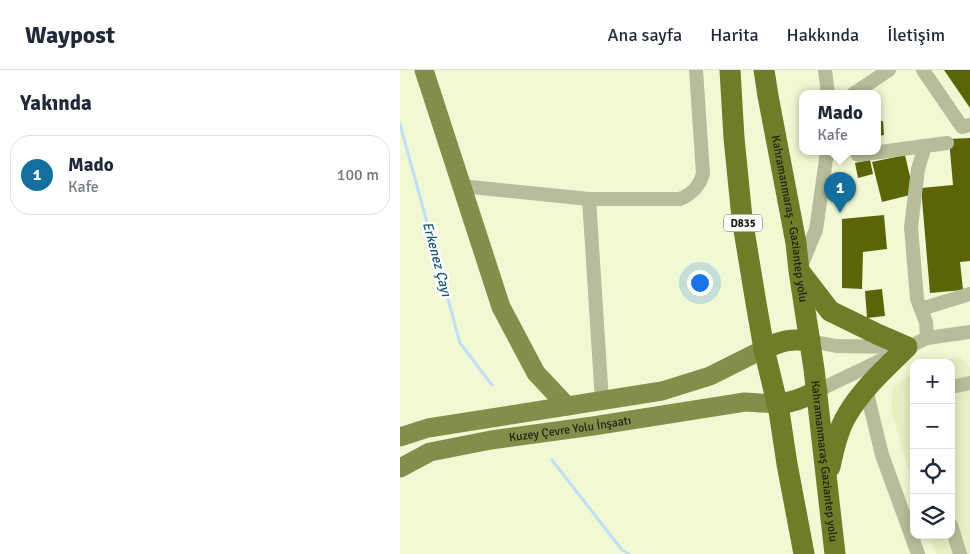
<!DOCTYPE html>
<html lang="tr">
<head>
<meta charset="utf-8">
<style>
  :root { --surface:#fff; --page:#f6f6f7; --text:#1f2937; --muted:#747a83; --line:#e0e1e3; --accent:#156f9e }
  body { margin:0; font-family:Signika,sans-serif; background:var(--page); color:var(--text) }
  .controls { position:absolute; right:15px; bottom:15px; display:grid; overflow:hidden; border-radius:10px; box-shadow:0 2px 12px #0003 }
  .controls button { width:45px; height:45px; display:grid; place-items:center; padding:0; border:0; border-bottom:1px solid var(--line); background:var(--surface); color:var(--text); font:25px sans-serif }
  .you { position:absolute; left:299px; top:212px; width:18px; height:18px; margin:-12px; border:4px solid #fff; border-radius:50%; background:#1a73e8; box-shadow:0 0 0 8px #1a73e833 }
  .badge { display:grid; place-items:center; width:32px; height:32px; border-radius:50%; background:var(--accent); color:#fff; font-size:16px; font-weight:700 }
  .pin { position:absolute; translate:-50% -41px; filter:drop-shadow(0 1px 2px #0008) }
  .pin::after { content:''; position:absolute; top:26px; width:18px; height:15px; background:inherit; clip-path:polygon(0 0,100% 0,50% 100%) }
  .popup { position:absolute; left:399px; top:20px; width:82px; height:65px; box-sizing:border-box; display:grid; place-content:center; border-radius:10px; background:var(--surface); filter:drop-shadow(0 1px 4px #0005); font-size:16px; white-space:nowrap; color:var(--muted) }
  .popup b { font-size:19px; color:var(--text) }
  .popup::after { content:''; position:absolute; left:50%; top:100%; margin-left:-10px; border:10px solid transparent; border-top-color:var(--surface) }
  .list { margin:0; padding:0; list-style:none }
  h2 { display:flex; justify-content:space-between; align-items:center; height:65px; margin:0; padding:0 20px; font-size:21px }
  h2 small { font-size:16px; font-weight:400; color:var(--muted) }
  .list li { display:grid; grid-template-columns:32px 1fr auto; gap:15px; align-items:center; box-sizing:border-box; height:80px; margin:0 10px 10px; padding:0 10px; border:1px solid var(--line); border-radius:20px }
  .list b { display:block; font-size:19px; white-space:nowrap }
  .list p { margin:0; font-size:16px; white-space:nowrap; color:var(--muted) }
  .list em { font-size:16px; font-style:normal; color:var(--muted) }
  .icon { flex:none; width:28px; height:28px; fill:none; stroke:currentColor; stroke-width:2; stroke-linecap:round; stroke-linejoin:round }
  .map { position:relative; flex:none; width:570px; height:484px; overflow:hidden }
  header { display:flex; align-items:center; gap:30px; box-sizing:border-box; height:70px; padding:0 25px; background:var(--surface); border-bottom:1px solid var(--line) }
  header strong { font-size:24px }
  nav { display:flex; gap:28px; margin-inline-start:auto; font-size:18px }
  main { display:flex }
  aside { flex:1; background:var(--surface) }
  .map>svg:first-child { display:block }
</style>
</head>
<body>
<header>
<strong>Waypost</strong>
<nav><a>Ana sayfa</a><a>Harita</a><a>Hakkında</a><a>İletişim</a></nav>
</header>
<main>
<aside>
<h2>Yakında<small></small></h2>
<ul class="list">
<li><span class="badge">1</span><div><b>Mado</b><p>Kafe</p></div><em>100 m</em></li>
</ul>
</aside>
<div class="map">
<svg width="570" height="484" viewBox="0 0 570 484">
  <rect width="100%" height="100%" fill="#f1f9d4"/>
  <g fill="#e7efc3">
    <polygon points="561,287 570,298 570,484 536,484 529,465 551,465 551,293 531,293 534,291"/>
    <polygon points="514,302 514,418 491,340 493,318"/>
  </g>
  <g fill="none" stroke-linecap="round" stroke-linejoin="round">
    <g stroke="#c2e0f5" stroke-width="3">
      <polyline points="0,54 60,273 92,315"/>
      <polyline points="152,390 222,480 229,484"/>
    </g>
  </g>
  <g fill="#5b6507">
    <polygon points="544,0 570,0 570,38"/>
    <polygon points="478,51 483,51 484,65 478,66"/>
    <polygon points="570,68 570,191 560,192 563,220 530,223 521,118 553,115 549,69"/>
    <polygon points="505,85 514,124 482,132 472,92"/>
    <polygon points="470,90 473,104 458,108 455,93"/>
    <polygon points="484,145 487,179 463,182 462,219 442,218 442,149"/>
    <polygon points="482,219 485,246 467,248 465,221"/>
  </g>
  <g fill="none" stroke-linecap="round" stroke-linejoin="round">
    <g stroke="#b6bd9a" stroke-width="14">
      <polyline points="425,0 428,24"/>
      <polyline points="523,0 562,57 570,55"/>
      <polyline points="453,24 489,0"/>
      <polyline points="525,76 518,99 511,157 517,229 526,252 527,268"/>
      <polyline points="458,85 547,73"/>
      <polyline points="61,116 189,129"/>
      <polyline points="401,196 416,160 427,82"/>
      <polyline points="521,239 570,224"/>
      <polyline points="410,271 436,276 496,277"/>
      <polyline points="551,317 570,313"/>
      <polyline points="466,319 482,385 518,484"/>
      <polyline points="417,321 527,268 570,262"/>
      <path d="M202,331L189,129H280C292,124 299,117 303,104L296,0"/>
      <polyline points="551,455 560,484"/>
    </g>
    <g stroke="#838e4b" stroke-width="19">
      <polyline points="24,0 101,237 136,303 167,336"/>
      <polyline points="0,367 28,358 262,321 310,306 364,279"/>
      <path id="s1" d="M0,398L30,382L91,370L193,356L345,332L377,334"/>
    </g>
    <g stroke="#717c28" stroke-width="21">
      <polyline points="330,0 334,68 342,148 356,233 364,279 379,341 387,394 404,484"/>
      <path id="s2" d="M364,0L368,26L396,173L399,201L414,299L435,484"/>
      <path d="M400,202L430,241L477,264L507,277C486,298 462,319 447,345C439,358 433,382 430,397"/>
      <path d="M364,279C381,271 391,268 410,271"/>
      <path d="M377,334C392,333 404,328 417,321"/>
    </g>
  </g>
  <g text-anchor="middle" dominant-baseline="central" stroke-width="5" stroke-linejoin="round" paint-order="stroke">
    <rect fill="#fff" stroke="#61635a" stroke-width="1" x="324" y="144.5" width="38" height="17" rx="4"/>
    <g font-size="11" font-weight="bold" fill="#1d2013">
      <text x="343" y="153">D835</text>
    </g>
    <g font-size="12" fill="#1d2013" stroke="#fff">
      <text stroke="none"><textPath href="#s2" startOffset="151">Kahramanmaraş - Gaziantep yolu</textPath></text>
      <text stroke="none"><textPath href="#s1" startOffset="176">Kuzey Çevre Yolu İnşaatı</textPath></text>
      <text stroke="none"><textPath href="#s2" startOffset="396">Kahramanmaraş Gaziantep yolu</textPath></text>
    </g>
    <g font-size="14" font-style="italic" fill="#1b5779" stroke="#fff">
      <text transform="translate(37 189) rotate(75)">Erkenez Çayı</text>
    </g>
  </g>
</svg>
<div class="controls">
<button>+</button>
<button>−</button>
<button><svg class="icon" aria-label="locate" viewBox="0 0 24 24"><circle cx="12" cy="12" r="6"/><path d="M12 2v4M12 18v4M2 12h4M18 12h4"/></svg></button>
<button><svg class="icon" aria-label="layers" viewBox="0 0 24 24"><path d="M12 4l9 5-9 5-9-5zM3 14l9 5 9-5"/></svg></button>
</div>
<div class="you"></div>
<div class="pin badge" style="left:440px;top:143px">1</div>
<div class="popup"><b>Mado</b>Kafe</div>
</div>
</main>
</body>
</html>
